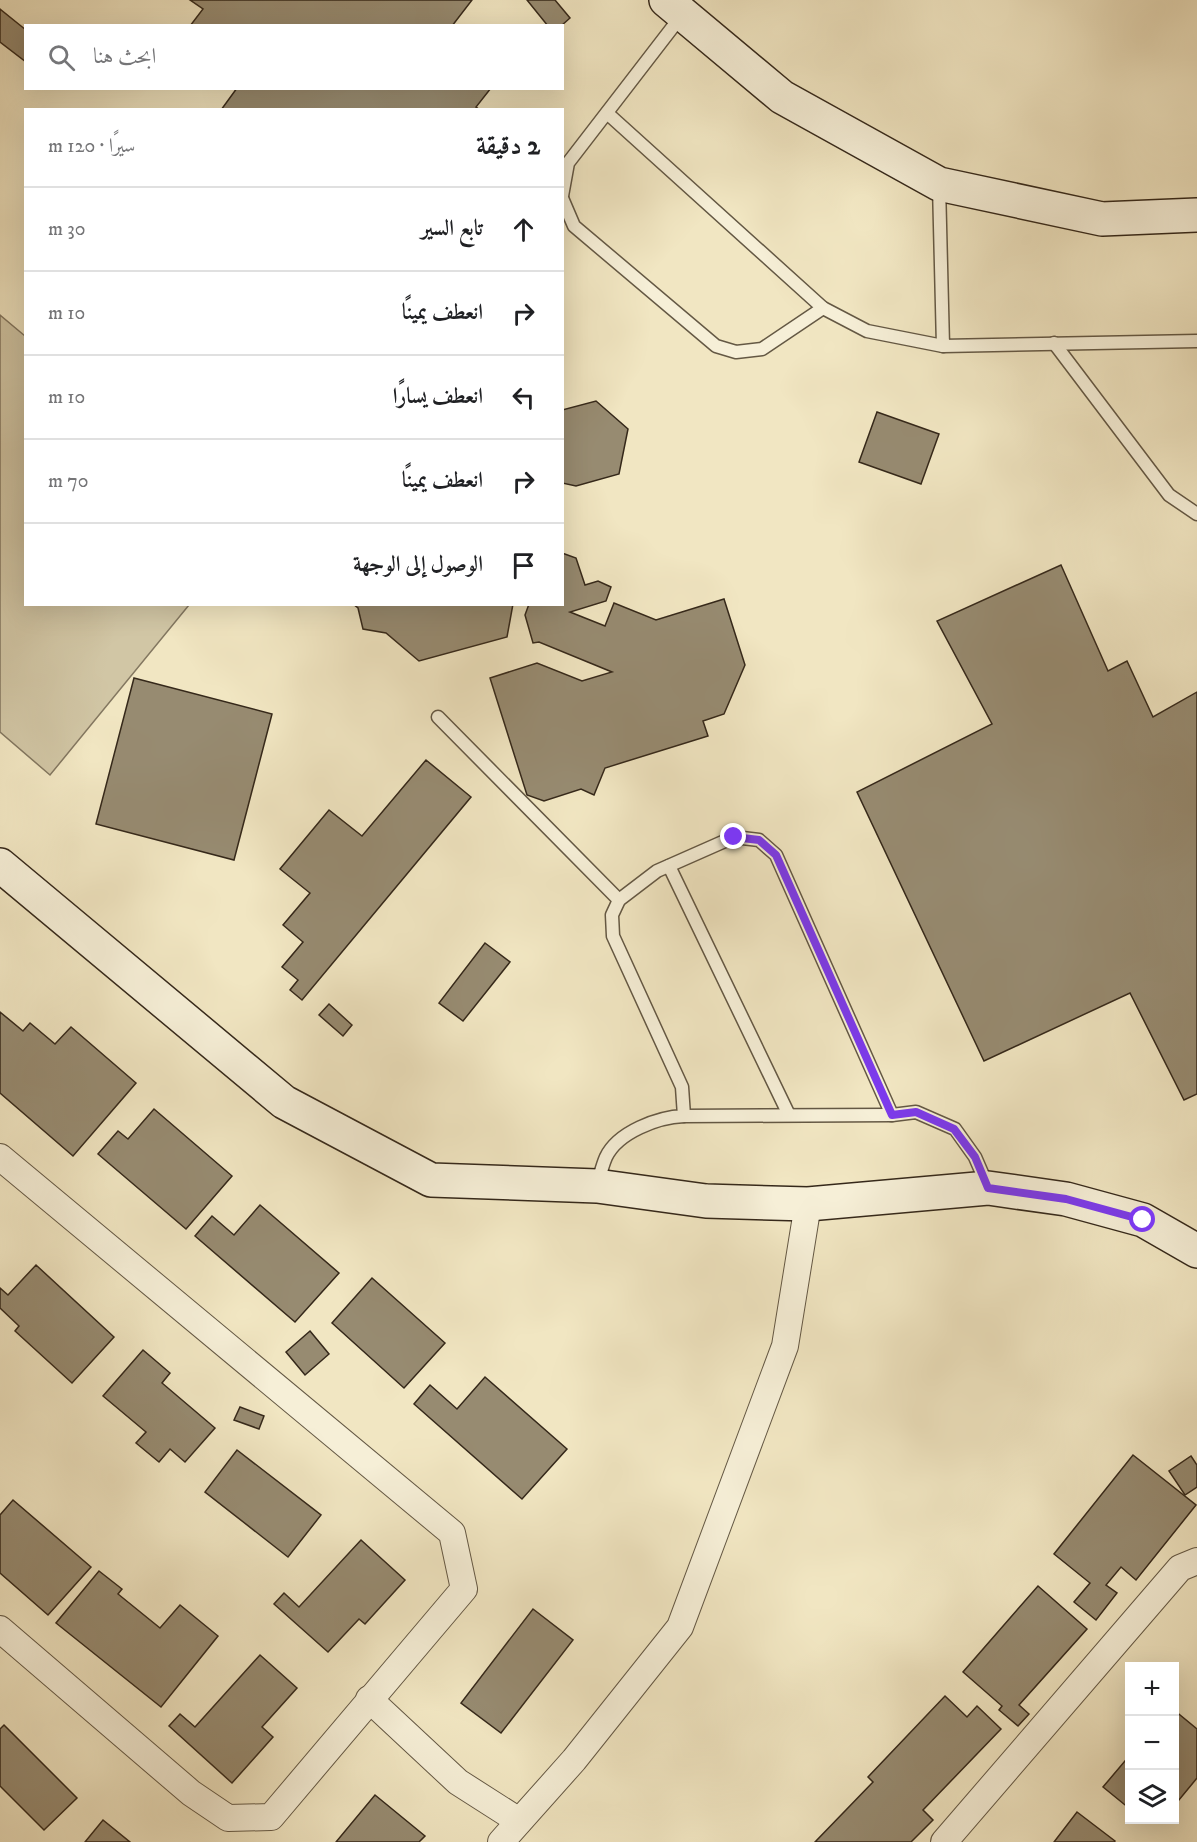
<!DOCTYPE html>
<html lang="ar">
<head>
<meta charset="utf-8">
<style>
  :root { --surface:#fff; --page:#f2f2f2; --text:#202124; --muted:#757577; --line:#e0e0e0 }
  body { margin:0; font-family:"IM FELL DW Pica",Amiri,serif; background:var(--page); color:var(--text); direction:rtl }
  .controls { position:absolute; right:18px; bottom:18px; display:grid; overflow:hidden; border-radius:0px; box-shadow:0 6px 24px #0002 }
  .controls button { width:54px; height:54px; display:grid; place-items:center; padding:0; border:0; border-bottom:2px solid var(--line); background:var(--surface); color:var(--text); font:30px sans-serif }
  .stop { position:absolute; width:18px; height:18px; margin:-14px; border:4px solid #7c3aed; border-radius:50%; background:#fff }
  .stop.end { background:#7c3aed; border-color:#fff; box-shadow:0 2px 6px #0008 }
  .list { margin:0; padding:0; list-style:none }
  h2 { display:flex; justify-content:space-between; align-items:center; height:78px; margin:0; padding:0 24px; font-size:26px }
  h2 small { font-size:20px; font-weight:400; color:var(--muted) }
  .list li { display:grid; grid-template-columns:39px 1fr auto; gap:18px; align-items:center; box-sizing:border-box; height:84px; padding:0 24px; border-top:2px solid var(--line) }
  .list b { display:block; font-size:22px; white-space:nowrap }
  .list em { font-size:20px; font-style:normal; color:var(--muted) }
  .icon { flex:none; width:33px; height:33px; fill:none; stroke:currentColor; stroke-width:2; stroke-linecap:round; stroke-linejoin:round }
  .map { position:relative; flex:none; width:1197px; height:1842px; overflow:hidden; direction:ltr }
  .search { position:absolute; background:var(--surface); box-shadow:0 6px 24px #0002; left:24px; top:24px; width:540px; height:66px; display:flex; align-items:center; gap:15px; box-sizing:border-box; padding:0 21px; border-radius:0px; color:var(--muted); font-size:22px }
  .panel { position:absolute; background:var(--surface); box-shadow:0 6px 24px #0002; left:24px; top:108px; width:540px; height:498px; border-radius:0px; direction:rtl }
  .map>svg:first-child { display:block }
</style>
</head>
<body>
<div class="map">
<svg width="1197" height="1842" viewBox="0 0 1197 1842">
  <rect width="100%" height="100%" fill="#f1e6c2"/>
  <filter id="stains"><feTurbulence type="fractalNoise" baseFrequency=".00333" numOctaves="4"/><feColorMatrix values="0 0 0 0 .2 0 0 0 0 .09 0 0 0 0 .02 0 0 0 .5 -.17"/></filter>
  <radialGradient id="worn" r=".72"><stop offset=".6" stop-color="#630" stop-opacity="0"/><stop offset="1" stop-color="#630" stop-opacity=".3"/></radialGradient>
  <polygon fill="#d1c6a5" stroke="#837760" stroke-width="1.5" points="0,315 25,336 26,604 189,605 50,775 0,732"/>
  <g fill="#978b71" stroke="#35281a" stroke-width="1.5">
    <polygon points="190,0 472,0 452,26 190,26 203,9"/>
    <polygon points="527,0 555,0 570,18 561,26 548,26"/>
    <polygon points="0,9 26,30 26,62 0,42"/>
    <polygon points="237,88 491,88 476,107 480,110 221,110"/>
    <polygon points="596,401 628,429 619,474 576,486 562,483 562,410"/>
    <polygon points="877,412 939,434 921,484 859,462"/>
    <polygon points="562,553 576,558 585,585 598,581 611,587 606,601 570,612 605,626 614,603 656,620 724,599 745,665 724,714 703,721 708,736 605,768 594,795 581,789 544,801 527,795 490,678 537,663 582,681 612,672 539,642 533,643 525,615 529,604 562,604"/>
    <polygon points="1061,565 1108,671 1127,661 1153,717 1197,692 1197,1094 1184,1100 1130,993 984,1061 857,792 992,724 937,621"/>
    <polygon points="353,604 513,604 507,637 419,661 386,633 363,629 358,608"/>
    <polygon points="134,678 272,714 234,860 96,824"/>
    <polygon points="426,760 471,797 302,1000 290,990 298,980 282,967 303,942 283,925 310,893 280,869 329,810 362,836"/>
    <polygon points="485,943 510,962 463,1021 439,1003"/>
    <polygon points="329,1004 352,1025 343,1036 319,1015"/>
    <polygon points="0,1012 23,1031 30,1023 55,1044 71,1027 136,1083 73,1156 0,1093"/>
    <polygon points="154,1109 232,1176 186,1229 98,1154 118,1131 128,1139"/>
    <polygon points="260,1205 339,1273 295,1322 195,1236 212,1216 234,1235"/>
    <polygon points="36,1265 114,1337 72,1383 15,1331 19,1326 0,1308 0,1288 8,1295"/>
    <polygon points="372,1278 445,1343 404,1388 332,1323"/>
    <polygon points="310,1331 329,1354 305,1375 286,1352"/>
    <polygon points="143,1350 170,1373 162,1383 215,1428 185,1462 170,1449 159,1462 136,1443 146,1432 103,1396"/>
    <polygon points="485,1377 567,1449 522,1499 414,1404 430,1385 457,1409"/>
    <polygon points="240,1407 264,1416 259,1429 234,1420"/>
    <polygon points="237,1450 321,1515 288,1557 205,1492"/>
    <polygon points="1133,1455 1196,1505 1136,1580 1121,1567 1106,1585 1117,1593 1096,1620 1074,1602 1090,1583 1054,1554"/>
    <polygon points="1191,1456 1197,1465 1197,1487 1185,1495 1169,1471"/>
    <polygon points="13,1500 91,1567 48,1615 0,1573 0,1515"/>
    <polygon points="361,1540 405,1580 365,1624 359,1619 328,1652 274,1604 284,1593 299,1607"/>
    <polygon points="99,1571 122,1589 118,1594 160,1628 180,1605 218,1636 161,1707 56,1623"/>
    <polygon points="1038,1586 1087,1629 1019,1705 1029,1714 1018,1726 999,1710 1002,1706 963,1672"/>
    <polygon points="533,1609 573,1640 501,1733 461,1703"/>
    <polygon points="260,1655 297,1688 262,1727 273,1737 232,1783 169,1726 180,1714 195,1727"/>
    <polygon points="945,1696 967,1717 977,1706 1001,1729 923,1810 933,1820 911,1842 815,1842 873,1782 868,1777"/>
    <polygon points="1174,1710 1197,1729 1197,1778 1174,1806"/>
    <polygon points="4,1725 77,1798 44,1830 0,1786 0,1729"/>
    <polygon points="1130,1755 1130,1809 1103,1787"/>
    <polygon points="375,1795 425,1836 419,1842 336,1842"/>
    <polygon points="1077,1812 1115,1841 1114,1842 1054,1842"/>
    <polygon points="103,1820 130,1842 85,1842"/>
  </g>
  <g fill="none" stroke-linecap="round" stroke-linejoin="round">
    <defs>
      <g id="lane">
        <polyline points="607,113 823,308 867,331 943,346"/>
        <polyline points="939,185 943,346 1197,341"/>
        <polyline points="562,196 568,163 682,15"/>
        <polyline points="562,198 574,226 716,346 736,352 762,349 823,308"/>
        <polyline points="1054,343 1169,495 1197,514"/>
        <polyline points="438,717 619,900"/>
        <polyline points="669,866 789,1115"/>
        <polyline points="684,1116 892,1115"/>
        <path d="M597,1185C600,1176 602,1166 606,1157C618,1132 658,1117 684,1116L682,1087L613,936L612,915L619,900L657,871L734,837L759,840L776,855L892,1115L916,1112L955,1129L975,1157L988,1187"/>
      </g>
      <g id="street">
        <polyline points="0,1157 452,1533 464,1589 271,1817 228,1818 191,1793 0,1629"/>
        <polyline points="369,1699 458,1782 519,1821"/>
        <polyline points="501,1842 574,1760 680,1627 785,1346 808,1204"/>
        <polyline points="944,1842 1180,1568 1197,1561"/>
      </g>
      <g id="secondary">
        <polyline points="666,0 782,97 939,184 1102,219 1197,215"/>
        <polyline points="0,865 284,1102 431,1180 597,1186 706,1201 808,1204 988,1188 1066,1199 1143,1220 1197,1251"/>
      </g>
    </defs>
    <use href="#lane" stroke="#645844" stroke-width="15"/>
    <use href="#street" stroke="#645844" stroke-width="28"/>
    <use href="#secondary" stroke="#35281a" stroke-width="36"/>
    <use href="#lane" stroke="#f6efd7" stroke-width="12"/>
    <use href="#street" stroke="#f6efd7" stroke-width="26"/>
    <use href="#secondary" stroke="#f6efd7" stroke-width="33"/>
  </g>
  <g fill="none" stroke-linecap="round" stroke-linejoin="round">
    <polyline stroke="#7c3aed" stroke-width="8" points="734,837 759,840 776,855 892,1115 916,1112 954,1129 975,1157 988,1188 1066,1199 1143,1220"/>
  </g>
  <rect width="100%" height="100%" filter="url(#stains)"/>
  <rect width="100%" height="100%" fill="url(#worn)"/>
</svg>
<div class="controls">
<button>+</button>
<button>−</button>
<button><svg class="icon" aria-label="layers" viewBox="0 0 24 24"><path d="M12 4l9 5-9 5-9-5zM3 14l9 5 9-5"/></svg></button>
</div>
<div class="stop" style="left:1143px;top:1220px"></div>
<div class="stop end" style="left:734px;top:837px"></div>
<div class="search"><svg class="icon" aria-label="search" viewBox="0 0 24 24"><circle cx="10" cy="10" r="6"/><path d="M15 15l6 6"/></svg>ابحث هنا</div>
<section class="panel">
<h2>2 دقيقة<small>سيرًا · 120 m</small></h2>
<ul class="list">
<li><svg class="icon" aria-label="ahead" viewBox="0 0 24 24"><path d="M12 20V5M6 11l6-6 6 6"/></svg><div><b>تابع السير</b></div><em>30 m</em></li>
<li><svg class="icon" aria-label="right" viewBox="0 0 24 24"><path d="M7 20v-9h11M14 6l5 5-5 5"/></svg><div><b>انعطف يمينًا</b></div><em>10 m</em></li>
<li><svg class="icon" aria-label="left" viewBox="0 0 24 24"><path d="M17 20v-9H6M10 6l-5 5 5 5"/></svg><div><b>انعطف يسارًا</b></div><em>10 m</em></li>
<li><svg class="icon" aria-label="right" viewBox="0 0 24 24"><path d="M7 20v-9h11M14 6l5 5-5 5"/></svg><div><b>انعطف يمينًا</b></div><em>70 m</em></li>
<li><svg class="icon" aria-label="arrive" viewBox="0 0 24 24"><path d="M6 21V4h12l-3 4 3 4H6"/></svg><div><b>الوصول إلى الوجهة</b></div></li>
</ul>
</section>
</div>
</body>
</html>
